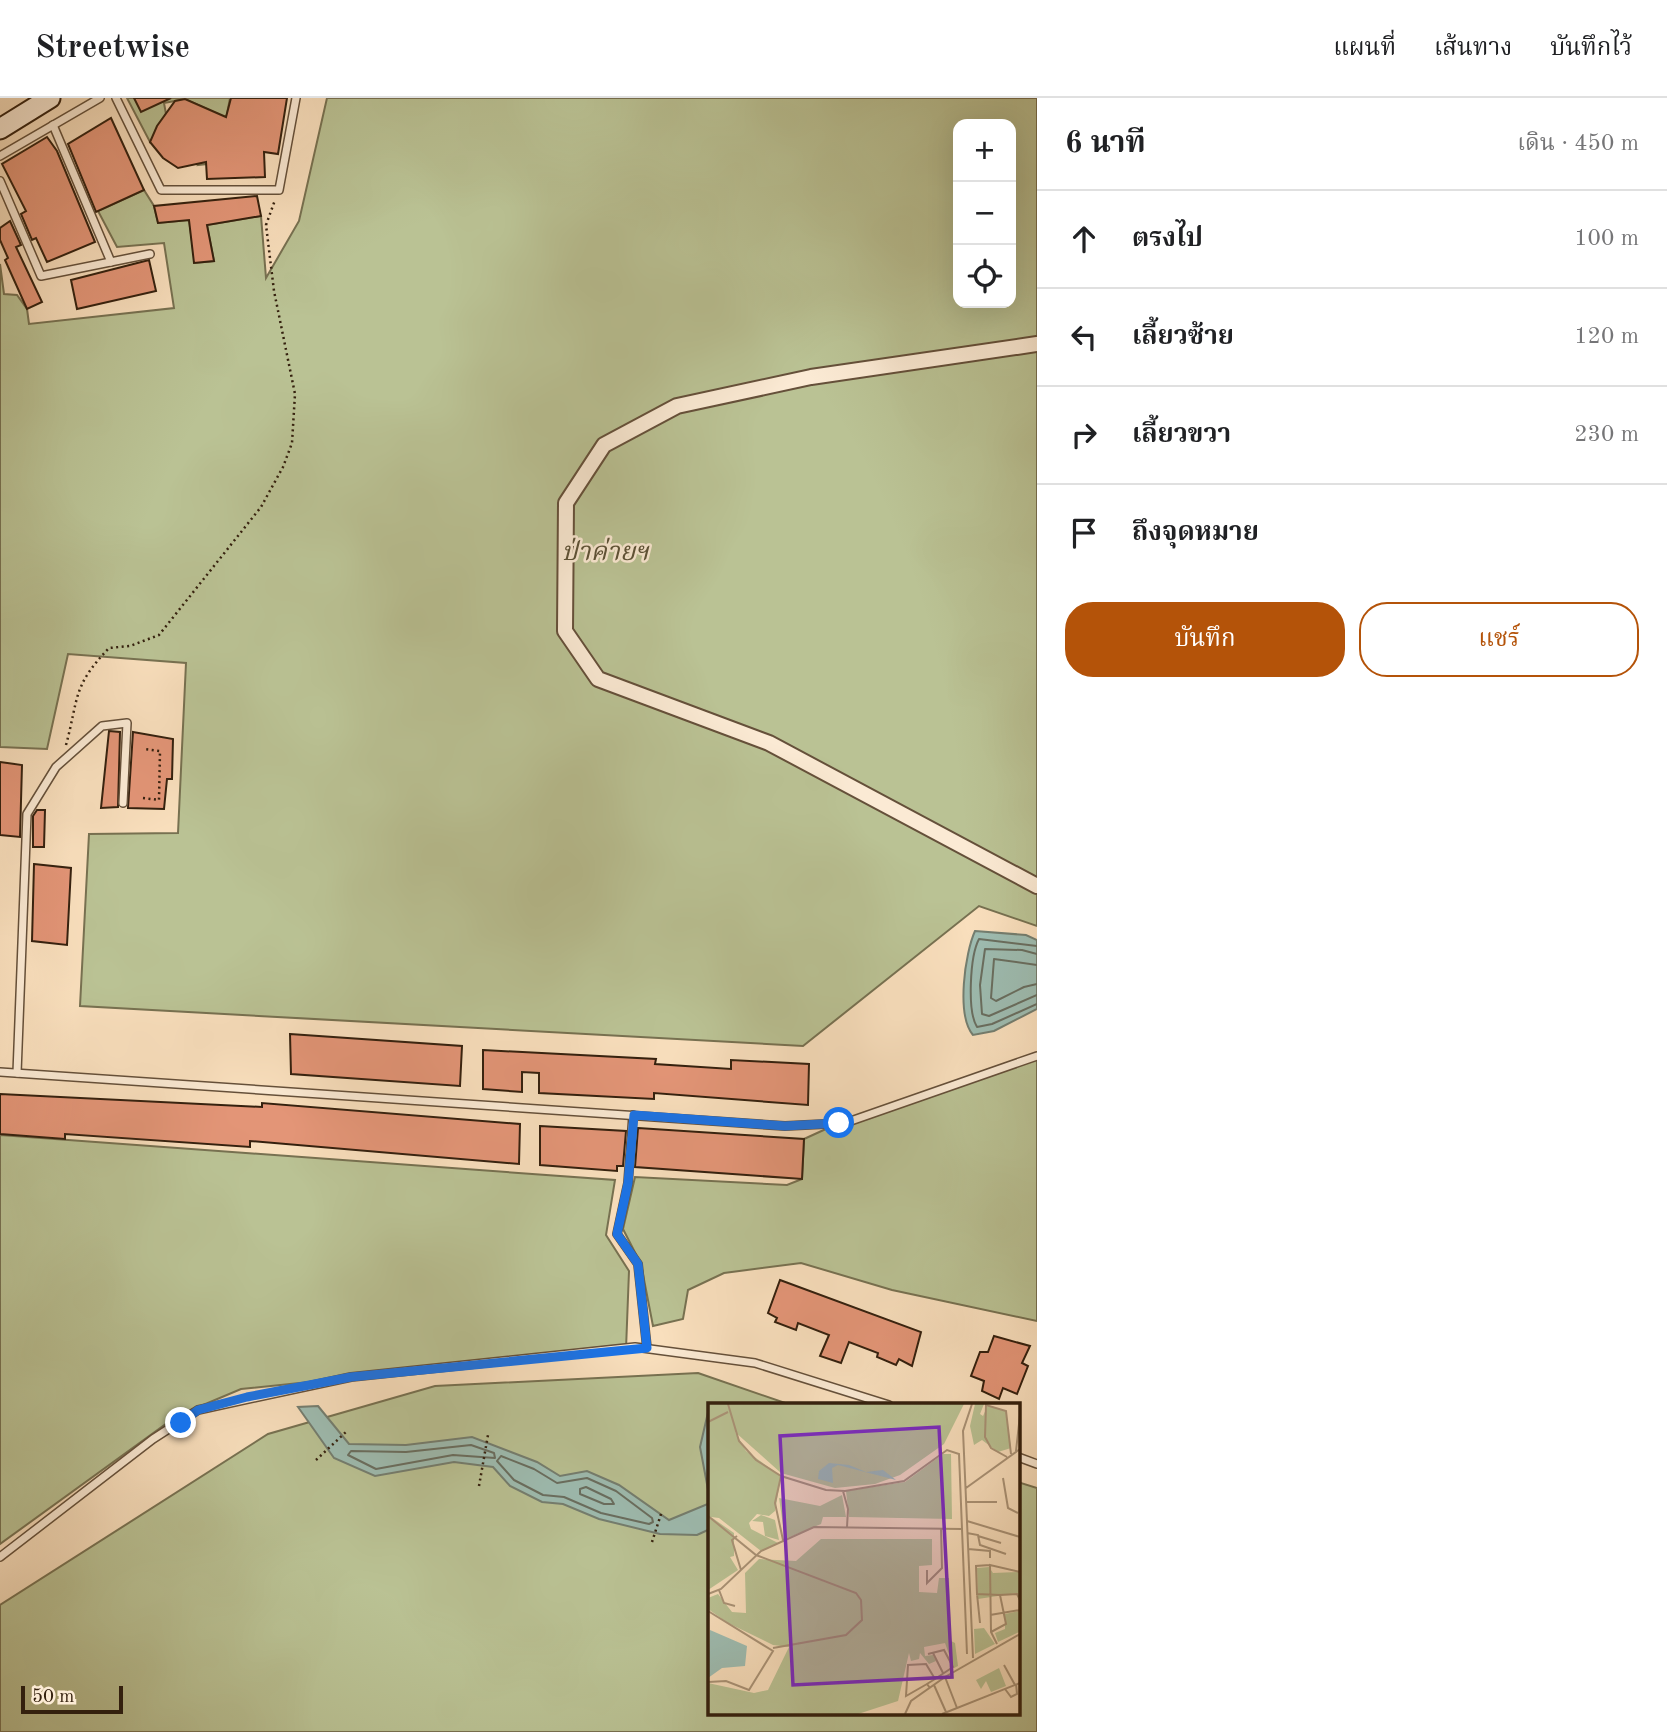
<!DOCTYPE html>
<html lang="th">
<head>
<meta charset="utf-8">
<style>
  :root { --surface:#fff; --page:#f2f2f2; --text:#202124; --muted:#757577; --line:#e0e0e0; --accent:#b45309 }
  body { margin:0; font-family:"Old Standard TT","Noto Serif Thai",serif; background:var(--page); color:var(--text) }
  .controls { position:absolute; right:21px; top:21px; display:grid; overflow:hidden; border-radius:14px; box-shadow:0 7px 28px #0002 }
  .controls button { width:63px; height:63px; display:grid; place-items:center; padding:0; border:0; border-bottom:2px solid var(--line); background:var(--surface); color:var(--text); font:35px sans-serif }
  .scale { position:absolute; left:21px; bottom:18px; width:102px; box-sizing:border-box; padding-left:7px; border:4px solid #34200e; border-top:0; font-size:19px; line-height:24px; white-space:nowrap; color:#34200e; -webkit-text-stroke:5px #fbead4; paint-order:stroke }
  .stop { position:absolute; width:21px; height:21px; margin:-16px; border:5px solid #1a73e8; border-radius:50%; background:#fff }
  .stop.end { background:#1a73e8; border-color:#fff; box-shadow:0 2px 7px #0008 }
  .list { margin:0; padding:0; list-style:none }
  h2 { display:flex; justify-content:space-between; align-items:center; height:91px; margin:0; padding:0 28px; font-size:30px }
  h2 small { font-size:23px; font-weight:400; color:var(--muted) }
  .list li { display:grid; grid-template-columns:46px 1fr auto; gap:21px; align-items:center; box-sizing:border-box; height:98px; padding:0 28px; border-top:2px solid var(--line) }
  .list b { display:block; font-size:26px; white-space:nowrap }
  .list em { font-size:23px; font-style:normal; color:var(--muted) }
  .actions { display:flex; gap:14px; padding:21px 28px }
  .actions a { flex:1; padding:16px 0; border:2px solid var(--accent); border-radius:28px; text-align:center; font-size:24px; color:var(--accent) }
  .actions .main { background:var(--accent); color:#fff }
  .icon { flex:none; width:38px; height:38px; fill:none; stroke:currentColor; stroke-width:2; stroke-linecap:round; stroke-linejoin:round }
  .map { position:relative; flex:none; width:1037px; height:1634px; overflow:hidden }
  header { display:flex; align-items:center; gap:42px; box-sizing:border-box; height:98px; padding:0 35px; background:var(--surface); border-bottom:2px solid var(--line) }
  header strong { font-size:33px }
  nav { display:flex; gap:38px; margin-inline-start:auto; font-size:24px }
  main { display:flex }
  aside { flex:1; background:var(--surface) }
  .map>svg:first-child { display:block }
</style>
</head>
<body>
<header>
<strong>Streetwise</strong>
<nav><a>แผนที่</a><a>เส้นทาง</a><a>บันทึกไว้</a></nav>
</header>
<main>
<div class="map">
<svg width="1037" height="1634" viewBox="0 0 1037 1634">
  <rect width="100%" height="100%" fill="#f9dfbd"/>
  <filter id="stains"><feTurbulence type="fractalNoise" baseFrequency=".00286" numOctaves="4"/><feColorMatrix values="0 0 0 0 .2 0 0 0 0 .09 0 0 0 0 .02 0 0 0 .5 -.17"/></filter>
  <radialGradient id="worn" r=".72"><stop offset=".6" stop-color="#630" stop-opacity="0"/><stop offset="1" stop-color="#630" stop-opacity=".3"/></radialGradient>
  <g fill="#bac294" stroke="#777151" stroke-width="2" fill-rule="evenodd">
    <polygon points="127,0 230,0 224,32 207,66 198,67 222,24 218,16 185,1 164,5 166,16 150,44"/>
    <path d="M327,0H1037V828L979,808L803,948L80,908L89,736L178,735L186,565L68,556L47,651L0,649V166L4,196L17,197L27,211L29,226L174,210L164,145L117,149L98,113L144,92L154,108L158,125L189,122L195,165L214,163L207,127L261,118L266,180L299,123ZM958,26H1011V205H958Z"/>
    <polygon points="1037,958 1037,1223 892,1192 801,1165 724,1175 688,1192 683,1221 653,1228 641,1166 623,1131 635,1079 787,1087 802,1081 804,1041 839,1025"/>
    <polygon points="0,1037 615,1082 606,1137 629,1173 626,1251 241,1291 177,1318 0,1446"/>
    <polygon points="698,1275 791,1307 710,1307 710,1615 1018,1615 1018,1384 1037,1390 1037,1634 0,1634 0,1507 268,1336 435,1288"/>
  </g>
  <g fill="#9ebdb2" stroke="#747e70" stroke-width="2">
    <path d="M975,833L1026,837L1037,842V911L994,933L973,937C956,917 965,855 975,833Z"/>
    <polygon points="318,1308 349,1346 406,1347 472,1339 537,1364 560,1378 587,1373 619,1387 669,1422 710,1405 710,1431 697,1437 660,1436 599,1421 563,1406 542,1404 510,1388 493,1369 454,1364 375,1378 334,1360 298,1309"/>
    <polygon points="709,1310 710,1310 710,1402 700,1349"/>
  </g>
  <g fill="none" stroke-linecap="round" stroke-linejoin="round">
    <g stroke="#696e60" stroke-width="2">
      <path d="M1037,848L979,841C970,858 967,913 977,929L992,926L1037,906"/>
      <polyline points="1037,856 1022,852 985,851 980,887 982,916 989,918 1037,897"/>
      <polyline points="1037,867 994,861 991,900 996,903 1024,889 1037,886"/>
      <polygon points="471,1347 494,1355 495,1360 453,1357 376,1371 348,1357 351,1353 406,1354"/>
      <polygon points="501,1358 534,1371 557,1385 587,1380 616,1393 652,1420 653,1424 649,1426 601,1415 564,1399 543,1397 514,1382 497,1363"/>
      <polygon points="586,1389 611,1401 614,1406 604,1406 580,1396 580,1391"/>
    </g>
  </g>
  <g fill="#e39577" stroke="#34200e" stroke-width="2">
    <polygon points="134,0 171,0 141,14"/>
    <polygon points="231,0 287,0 278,56 264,54 265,79 207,81 206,64 178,70 163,60 150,44 157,28 175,3 185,1 226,19"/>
    <polygon points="111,20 144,92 96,114 68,46"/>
    <polygon points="47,39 57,53 95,144 47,164 36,140 32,142 21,116 26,113 2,66"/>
    <polygon points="257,98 261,118 207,127 214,163 194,165 189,122 158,125 154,108"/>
    <polygon points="10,123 21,147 16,149 42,204 27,211 5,162 8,160 0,142 0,130"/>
    <polygon points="149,162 156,193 77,211 71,182"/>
    <polygon points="109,633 120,634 118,709 101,710"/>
    <polygon points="133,634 173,641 172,681 167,681 164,711 128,710"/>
    <polygon points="0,664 22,667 20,739 0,737"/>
    <polygon points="37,712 45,712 44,749 33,749 33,718"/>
    <polygon points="34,766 71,770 67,847 32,843"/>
    <polygon points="290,936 462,948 460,988 291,976"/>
    <polygon points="483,952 656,961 655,966 731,971 731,962 809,966 808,1007 654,995 654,1001 539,995 539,975 522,974 522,994 483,991"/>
    <polygon points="0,996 262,1009 262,1005 520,1026 519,1066 250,1043 250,1049 65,1036 65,1041 0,1036"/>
    <polygon points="540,1028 626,1033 623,1068 617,1068 617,1073 540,1067"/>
    <polygon points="638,1030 804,1041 802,1081 635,1069"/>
    <polygon points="780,1182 921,1234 912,1268 899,1261 896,1267 877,1259 878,1255 849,1244 841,1265 820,1258 829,1237 798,1225 796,1232 775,1224 777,1220 768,1215"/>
    <polygon points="994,1238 1030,1248 1022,1265 1028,1268 1017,1296 1003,1290 999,1301 982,1293 984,1283 971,1278 980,1254 988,1254"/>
  </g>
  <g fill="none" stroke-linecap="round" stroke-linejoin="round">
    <defs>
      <g id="service">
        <polyline points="116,0 161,92 279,92 296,0"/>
        <polyline points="53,27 111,164"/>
        <polyline points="0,58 100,0"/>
        <polyline points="0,83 41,178 150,156"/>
        <polyline points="0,974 785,1028 845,1025 1037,958"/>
        <polyline points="17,975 27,716 56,669 102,628 127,625 123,705"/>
        <polyline points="633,1017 628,1085 617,1136 638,1166 647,1250"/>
        <polyline points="1018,1359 1037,1366"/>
        <polyline points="0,1459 153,1341 198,1312 351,1279 635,1249 755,1265 889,1307"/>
      </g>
      <polyline id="minor" points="1037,246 811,279 677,308 604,347 566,405 565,533 598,581 769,645 1037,788"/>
      <polyline id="secondary" points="0,31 50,0"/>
    </defs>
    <use href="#service" stroke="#65503a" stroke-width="10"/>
    <use href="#minor" stroke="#65503a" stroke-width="18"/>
    <use href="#secondary" stroke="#34200e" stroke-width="23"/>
    <g stroke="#34200e" stroke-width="2.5" stroke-dasharray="2 3.5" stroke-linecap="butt">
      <path d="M66,647C79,599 72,589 109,550L130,548L159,537L261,409L283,369L292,345L295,296L274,193L266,127L275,102"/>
      <polyline points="143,700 159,702 160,653 144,651"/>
      <polyline points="316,1362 347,1333"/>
      <polyline points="479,1388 488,1337"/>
      <polyline points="652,1444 662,1413"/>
    </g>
    <use href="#service" stroke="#fbead4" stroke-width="7"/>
    <use href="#minor" stroke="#fbead4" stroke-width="14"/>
    <use href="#secondary" stroke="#fbead4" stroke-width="19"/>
  </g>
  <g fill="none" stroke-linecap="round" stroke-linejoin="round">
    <polyline stroke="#1a73e8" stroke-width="9" points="181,1325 198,1312 247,1299 351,1279 647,1250 638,1166 617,1136 628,1085 634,1017 785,1028 839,1025"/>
  </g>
  <g text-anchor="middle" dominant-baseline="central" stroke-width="5" stroke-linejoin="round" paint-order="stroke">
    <g font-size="26" font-style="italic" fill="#5c5136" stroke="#fbead4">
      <text x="605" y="455">ป่าค่ายฯ</text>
    </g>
  </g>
  <g transform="translate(708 1305)">
    <rect width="312" height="312" fill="#f9dfbd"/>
    <path d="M0,1H256L236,41L192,72L167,81L127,85L73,70L27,29L38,48L73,73L67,108L61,113L49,111L41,120L43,126L70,140L53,148L11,115L3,114L26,130V153L22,154L30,167L0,187ZM267,1H276L272,11L275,13L280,2L298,8L303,45L290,49L274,37L266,42L262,23ZM235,51H243L244,116L141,114L138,88L197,79ZM134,92L138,114H115L113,121L77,136L71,95L112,103ZM53,112L67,117L71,137L57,133L55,119L44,118ZM113,136H224V162L211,163V189L229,190L231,175H241L243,238L247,240L250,263L246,265L237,240L216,244L217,253L225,252L228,258L221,261L212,250L211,256L203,258L201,250L190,298L150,311H0V280L46,290L60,287L81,244L65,242L20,220L0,206V195L10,191L24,209L38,210L37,170L51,156L88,158ZM281,164L285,170L311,169V197L309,190L270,196L269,165ZM311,208V229L290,239L287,230L297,226V211ZM276,225L287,241L267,251L266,226ZM291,265L298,283L283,289L278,278L273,286L268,277Z" fill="#bac294"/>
    <path d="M121,60L141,62L158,69L175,67L188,77L130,62L124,65L125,80L110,76L111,68ZM2,227L39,243L37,263L14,265L0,275Z" fill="#9ebdb2"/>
    <path fill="none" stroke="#aa9377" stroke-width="2" d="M20,1L31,38L48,57L73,73L118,87L137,88L196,78L239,47L251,51L259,251M264,1L255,28L265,255M0,19L20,9M308,48L312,12M299,54L283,45L277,34L278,2L298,8L303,51M73,73L67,100L75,137M295,75L300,105L310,110M258,85L312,46M135,88L140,106L139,124M258,99H289M0,113L48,152L148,190L153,197L154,217L138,232L65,245M259,118L312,134M259,130L270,132L272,142L298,151M29,133L24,137L33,167M270,133L293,140M260,146L282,148V155M282,162L268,163L269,191L292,192M219,167V180L234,165L233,125M11,187L16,200L27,203M0,191L13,186L53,148L106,124L254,126M269,191L272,220M0,208L65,248L41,287L18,278L0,279M282,212L312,207M283,229L298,221L292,192L309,191L312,197M289,241L283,229L282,162L312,169M225,250L235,270M220,251L236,247L245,264L227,276M296,262L307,282M237,274L249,305M219,281L198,293L200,262L218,261L227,276L219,281L222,285M226,282L238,309M297,286L303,294L309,291L308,281M197,311L203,298L237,274L312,231M234,311L312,280"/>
    <path fill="#7b2cbf" fill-opacity="0.15" stroke="#7b2cbf" stroke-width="3.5" d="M231,24L244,274L85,282L72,33Z"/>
    <rect width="312" height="312" fill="none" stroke="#34200e" stroke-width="3.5"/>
  </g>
  <rect width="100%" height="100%" filter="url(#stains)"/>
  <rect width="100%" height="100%" fill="url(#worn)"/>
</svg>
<div class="controls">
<button>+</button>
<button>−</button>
<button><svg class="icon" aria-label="locate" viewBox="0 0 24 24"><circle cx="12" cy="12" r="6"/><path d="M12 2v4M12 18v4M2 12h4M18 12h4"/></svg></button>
</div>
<div class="scale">50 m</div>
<div class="stop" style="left:839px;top:1025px"></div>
<div class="stop end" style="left:181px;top:1325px"></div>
</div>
<aside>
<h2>6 นาที<small>เดิน · 450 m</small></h2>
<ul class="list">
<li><svg class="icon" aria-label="ahead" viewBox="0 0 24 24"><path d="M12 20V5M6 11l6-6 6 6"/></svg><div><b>ตรงไป</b></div><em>100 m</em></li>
<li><svg class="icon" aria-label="left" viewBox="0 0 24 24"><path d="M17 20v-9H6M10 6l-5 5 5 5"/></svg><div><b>เลี้ยวซ้าย</b></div><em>120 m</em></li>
<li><svg class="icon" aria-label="right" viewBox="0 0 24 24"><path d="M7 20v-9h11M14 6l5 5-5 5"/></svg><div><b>เลี้ยวขวา</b></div><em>230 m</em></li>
<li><svg class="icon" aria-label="arrive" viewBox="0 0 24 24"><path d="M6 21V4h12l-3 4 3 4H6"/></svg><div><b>ถึงจุดหมาย</b></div></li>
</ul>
<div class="actions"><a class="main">บันทึก</a><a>แชร์</a></div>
</aside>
</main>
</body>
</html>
